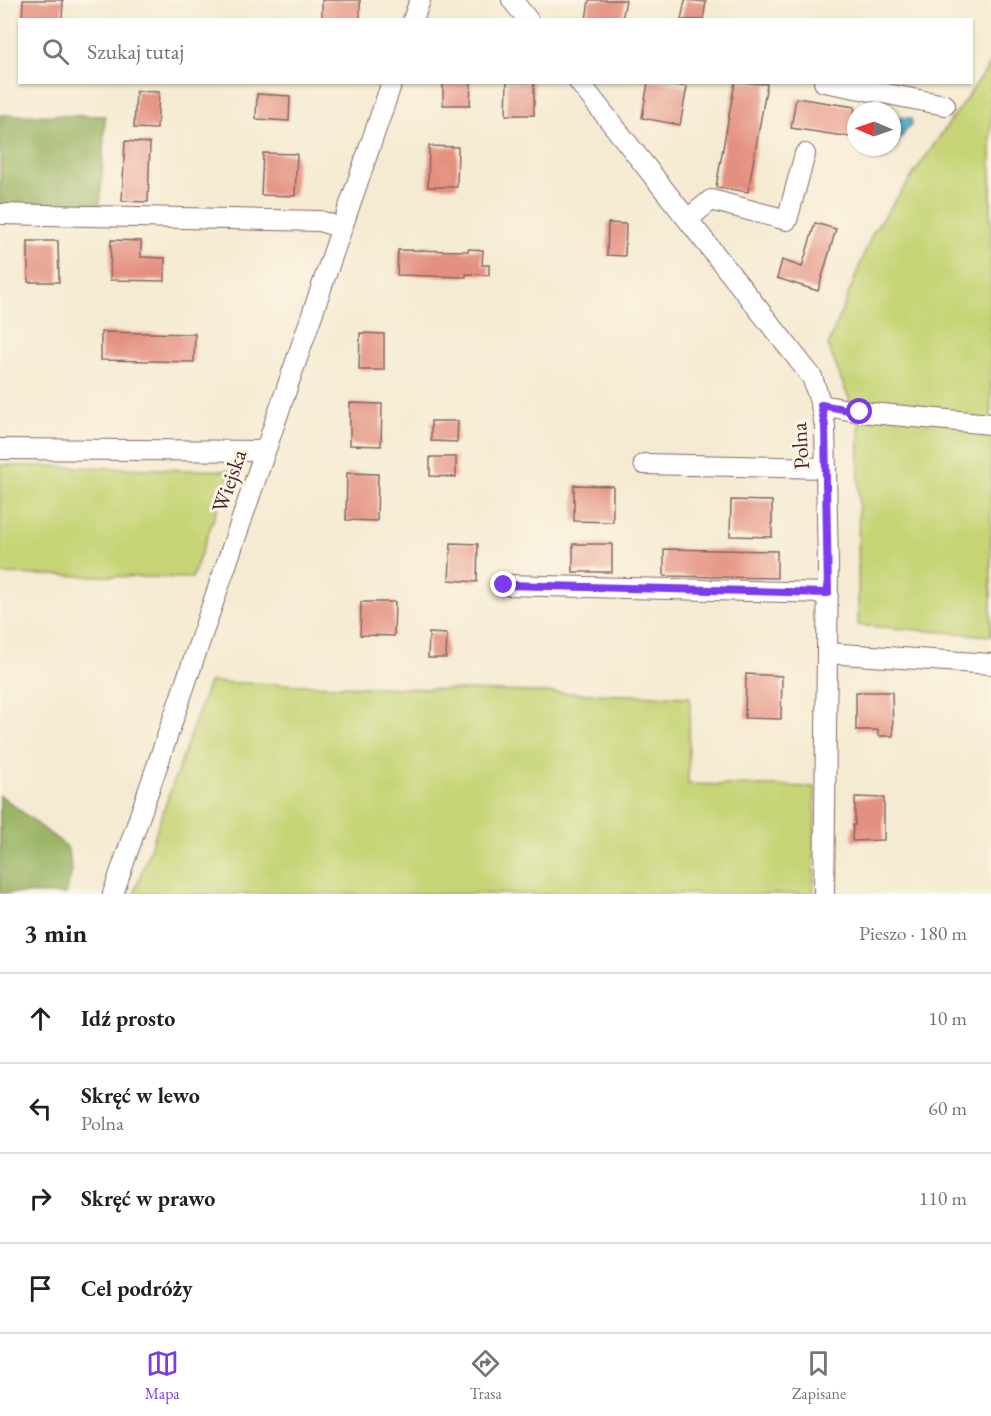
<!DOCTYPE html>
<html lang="pl">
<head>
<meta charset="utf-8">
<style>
  :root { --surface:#fff; --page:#f6f6f6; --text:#202124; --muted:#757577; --line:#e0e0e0; --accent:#7c3aed }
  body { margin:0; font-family:"EB Garamond",serif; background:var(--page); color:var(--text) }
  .compass { position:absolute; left:847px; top:102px; width:54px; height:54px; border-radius:50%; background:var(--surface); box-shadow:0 2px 4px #0004; rotate:272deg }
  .stop { position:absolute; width:18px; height:18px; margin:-14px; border:4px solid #7c3aed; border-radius:50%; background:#fff }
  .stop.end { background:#7c3aed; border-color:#fff; box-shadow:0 2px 6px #0008 }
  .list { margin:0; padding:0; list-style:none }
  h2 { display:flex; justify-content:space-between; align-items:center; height:78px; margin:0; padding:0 24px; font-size:26px }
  h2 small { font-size:20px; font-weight:400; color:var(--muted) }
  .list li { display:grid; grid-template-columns:39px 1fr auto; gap:18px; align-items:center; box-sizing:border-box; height:90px; padding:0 24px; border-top:2px solid var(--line) }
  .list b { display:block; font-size:22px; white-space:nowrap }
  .list p { margin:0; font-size:20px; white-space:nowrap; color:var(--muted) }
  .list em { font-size:20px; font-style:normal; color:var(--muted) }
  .icon { flex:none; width:33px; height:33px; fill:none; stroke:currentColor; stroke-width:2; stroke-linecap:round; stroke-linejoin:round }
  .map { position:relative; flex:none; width:991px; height:894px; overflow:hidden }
  .search { position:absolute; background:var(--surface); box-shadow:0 2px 4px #0004; left:18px; right:18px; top:18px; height:66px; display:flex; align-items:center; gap:15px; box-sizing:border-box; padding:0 21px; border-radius:0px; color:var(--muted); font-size:22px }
  .sheet { height:438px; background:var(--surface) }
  nav { display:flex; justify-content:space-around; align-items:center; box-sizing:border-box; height:84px; border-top:2px solid var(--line); background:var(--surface); font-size:16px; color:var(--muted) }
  nav a { display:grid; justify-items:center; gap:3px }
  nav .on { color:var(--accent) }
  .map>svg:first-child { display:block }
</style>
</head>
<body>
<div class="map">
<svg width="991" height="894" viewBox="0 0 991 894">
  <rect width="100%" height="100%" fill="#fcf5e5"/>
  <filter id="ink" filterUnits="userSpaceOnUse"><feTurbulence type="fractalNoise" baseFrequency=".0167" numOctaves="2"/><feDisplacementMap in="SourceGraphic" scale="12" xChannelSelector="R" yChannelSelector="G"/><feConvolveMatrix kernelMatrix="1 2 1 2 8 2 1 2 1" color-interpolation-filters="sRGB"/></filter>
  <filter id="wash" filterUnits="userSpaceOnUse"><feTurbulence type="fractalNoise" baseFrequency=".008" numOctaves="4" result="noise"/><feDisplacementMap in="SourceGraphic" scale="24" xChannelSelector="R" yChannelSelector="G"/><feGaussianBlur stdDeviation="1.35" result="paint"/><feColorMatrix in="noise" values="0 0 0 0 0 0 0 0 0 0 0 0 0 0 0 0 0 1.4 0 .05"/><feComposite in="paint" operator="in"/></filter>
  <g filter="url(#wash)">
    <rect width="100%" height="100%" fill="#f5ebd2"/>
    <g fill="#c6d476" stroke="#887a50" stroke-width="1.5">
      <polygon points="991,63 991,636 858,625 859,424 828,346 873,232"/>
      <polygon points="0,465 231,471 192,578 0,574"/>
      <polygon points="209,682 690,697 688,784 815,787 814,894 134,894"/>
    </g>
    <g fill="#9cb667" stroke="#736a49" stroke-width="1.5">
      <polygon points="0,115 105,116 100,208 0,208"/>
      <polygon points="0,795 67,847 72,871 66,894 0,893"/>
    </g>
    <polygon fill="#53b1d2" stroke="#4e687e" stroke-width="1.5" points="892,117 911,118 912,123 884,159 873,159 863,154 862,147 892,147"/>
    <g id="blocks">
      <g fill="#e49080">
        <polygon points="23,0 63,0 62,20 22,20"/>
        <rect x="322" y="0" width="38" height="20"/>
        <polygon points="589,0 626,0 622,20 586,20"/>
        <polygon points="685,0 706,2 703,20 681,20"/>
        <polygon points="443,82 471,82 470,105 443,105"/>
        <polygon points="507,82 534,82 534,115 506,115"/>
        <polygon points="648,82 664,82 687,87 680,125 642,118"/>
        <polygon points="735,82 767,84 748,192 716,187"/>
        <polygon points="136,91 159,92 157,129 134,128"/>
        <polygon points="257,94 290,96 289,121 256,119"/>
        <polygon points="796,98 855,107 850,137 791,128"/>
        <polygon points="125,141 150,143 148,202 122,201"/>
        <polygon points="429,146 458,147 457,187 428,187"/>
        <polygon points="263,153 297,154 295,196 261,195"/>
        <polygon points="608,223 626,224 625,256 607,255"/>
        <polygon points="815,223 836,229 818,291 777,278 782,260 802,267"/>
        <polygon points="111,240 141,241 141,257 165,258 165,281 110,280"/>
        <polygon points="28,241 58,241 59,282 28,282"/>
        <polygon points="468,249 483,250 482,265 489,265 489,275 466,274 466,277 397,275 398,250 468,251"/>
        <polygon points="101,332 195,334 194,362 101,360"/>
        <polygon points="360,333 384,334 384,370 359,370"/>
        <polygon points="350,403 382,404 381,446 350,445"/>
        <polygon points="431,421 458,421 457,442 431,441"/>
        <polygon points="430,457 456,457 456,477 430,476"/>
        <polygon points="347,473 378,474 377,521 346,520"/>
        <polygon points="574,485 613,486 613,522 574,521"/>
        <polygon points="731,500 772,501 772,537 730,536"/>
        <polygon points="451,543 478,544 477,582 449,580"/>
        <rect x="573" y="544" width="39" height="28"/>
        <polygon points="664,549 777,551 777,578 664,576"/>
        <polygon points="361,602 395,602 394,636 360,635"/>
        <polygon points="429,633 447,634 446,658 428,658"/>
        <polygon points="746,674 782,676 781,719 745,718"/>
        <polygon points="856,692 892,692 893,736 878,736 878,730 856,730"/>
        <polygon points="855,797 884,798 884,840 852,841 853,825 855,825"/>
      </g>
    </g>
  </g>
  <g filter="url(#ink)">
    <use href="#blocks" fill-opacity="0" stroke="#866665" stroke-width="1.5"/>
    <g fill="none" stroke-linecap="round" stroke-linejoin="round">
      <defs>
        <g id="minor">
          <polyline points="512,0 528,20"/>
          <polyline points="413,20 420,0"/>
          <polyline points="579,82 812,377 821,405 825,426 828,565 827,653 991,664"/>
          <polyline points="824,82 945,105"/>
          <polyline points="0,214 320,221 341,228"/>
          <polyline points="688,219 711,200 787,220 805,154"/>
          <polyline points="821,405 860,412 991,424"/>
          <polyline points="0,449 264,451"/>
          <polyline points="644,464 826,468"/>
          <polyline points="504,585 828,593"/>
          <polyline points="113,894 392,82"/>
          <polyline points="824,894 827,653"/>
        </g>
      </defs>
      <use href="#minor" stroke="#866665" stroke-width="22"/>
      <use href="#minor" stroke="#fff" stroke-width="20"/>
    </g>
  </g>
  <g fill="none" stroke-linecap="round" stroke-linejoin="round" filter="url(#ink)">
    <polyline stroke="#7c3aed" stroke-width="8" points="504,585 828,593 825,426 821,405 860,412"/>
  </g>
  <g text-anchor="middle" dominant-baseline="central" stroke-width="6" stroke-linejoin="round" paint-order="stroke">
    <g font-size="22" fill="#4a1f2b" stroke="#fcf5e5">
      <text transform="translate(800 446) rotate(-94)">Polna</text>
      <text transform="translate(229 481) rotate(-71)">Wiejska</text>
    </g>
  </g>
</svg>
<svg class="compass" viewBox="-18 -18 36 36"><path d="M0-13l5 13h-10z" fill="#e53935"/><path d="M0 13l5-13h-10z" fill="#757577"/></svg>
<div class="stop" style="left:860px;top:412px"></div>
<div class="stop end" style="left:504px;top:585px"></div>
<div class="search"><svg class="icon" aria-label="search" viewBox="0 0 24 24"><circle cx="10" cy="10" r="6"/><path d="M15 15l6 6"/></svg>Szukaj tutaj</div>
</div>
<section class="sheet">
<h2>3 min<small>Pieszo · 180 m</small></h2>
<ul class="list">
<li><svg class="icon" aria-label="ahead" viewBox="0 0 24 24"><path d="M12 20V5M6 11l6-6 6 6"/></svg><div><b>Idź prosto</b></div><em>10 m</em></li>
<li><svg class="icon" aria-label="left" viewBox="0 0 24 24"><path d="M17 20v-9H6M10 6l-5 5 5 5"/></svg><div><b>Skręć w lewo</b><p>Polna</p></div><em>60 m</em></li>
<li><svg class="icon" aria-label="right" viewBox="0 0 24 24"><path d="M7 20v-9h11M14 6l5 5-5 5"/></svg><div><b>Skręć w prawo</b></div><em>110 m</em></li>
<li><svg class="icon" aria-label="arrive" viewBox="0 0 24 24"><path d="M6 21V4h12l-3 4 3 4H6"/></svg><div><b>Cel podróży</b></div></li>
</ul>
</section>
<nav>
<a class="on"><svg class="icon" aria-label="map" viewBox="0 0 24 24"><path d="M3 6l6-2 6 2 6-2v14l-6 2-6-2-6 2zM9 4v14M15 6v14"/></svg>Mapa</a>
<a><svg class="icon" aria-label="directions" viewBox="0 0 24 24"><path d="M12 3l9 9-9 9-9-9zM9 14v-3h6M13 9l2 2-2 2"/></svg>Trasa</a>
<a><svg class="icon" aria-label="saved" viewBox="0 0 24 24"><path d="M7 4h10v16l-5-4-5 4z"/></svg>Zapisane</a>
</nav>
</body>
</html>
